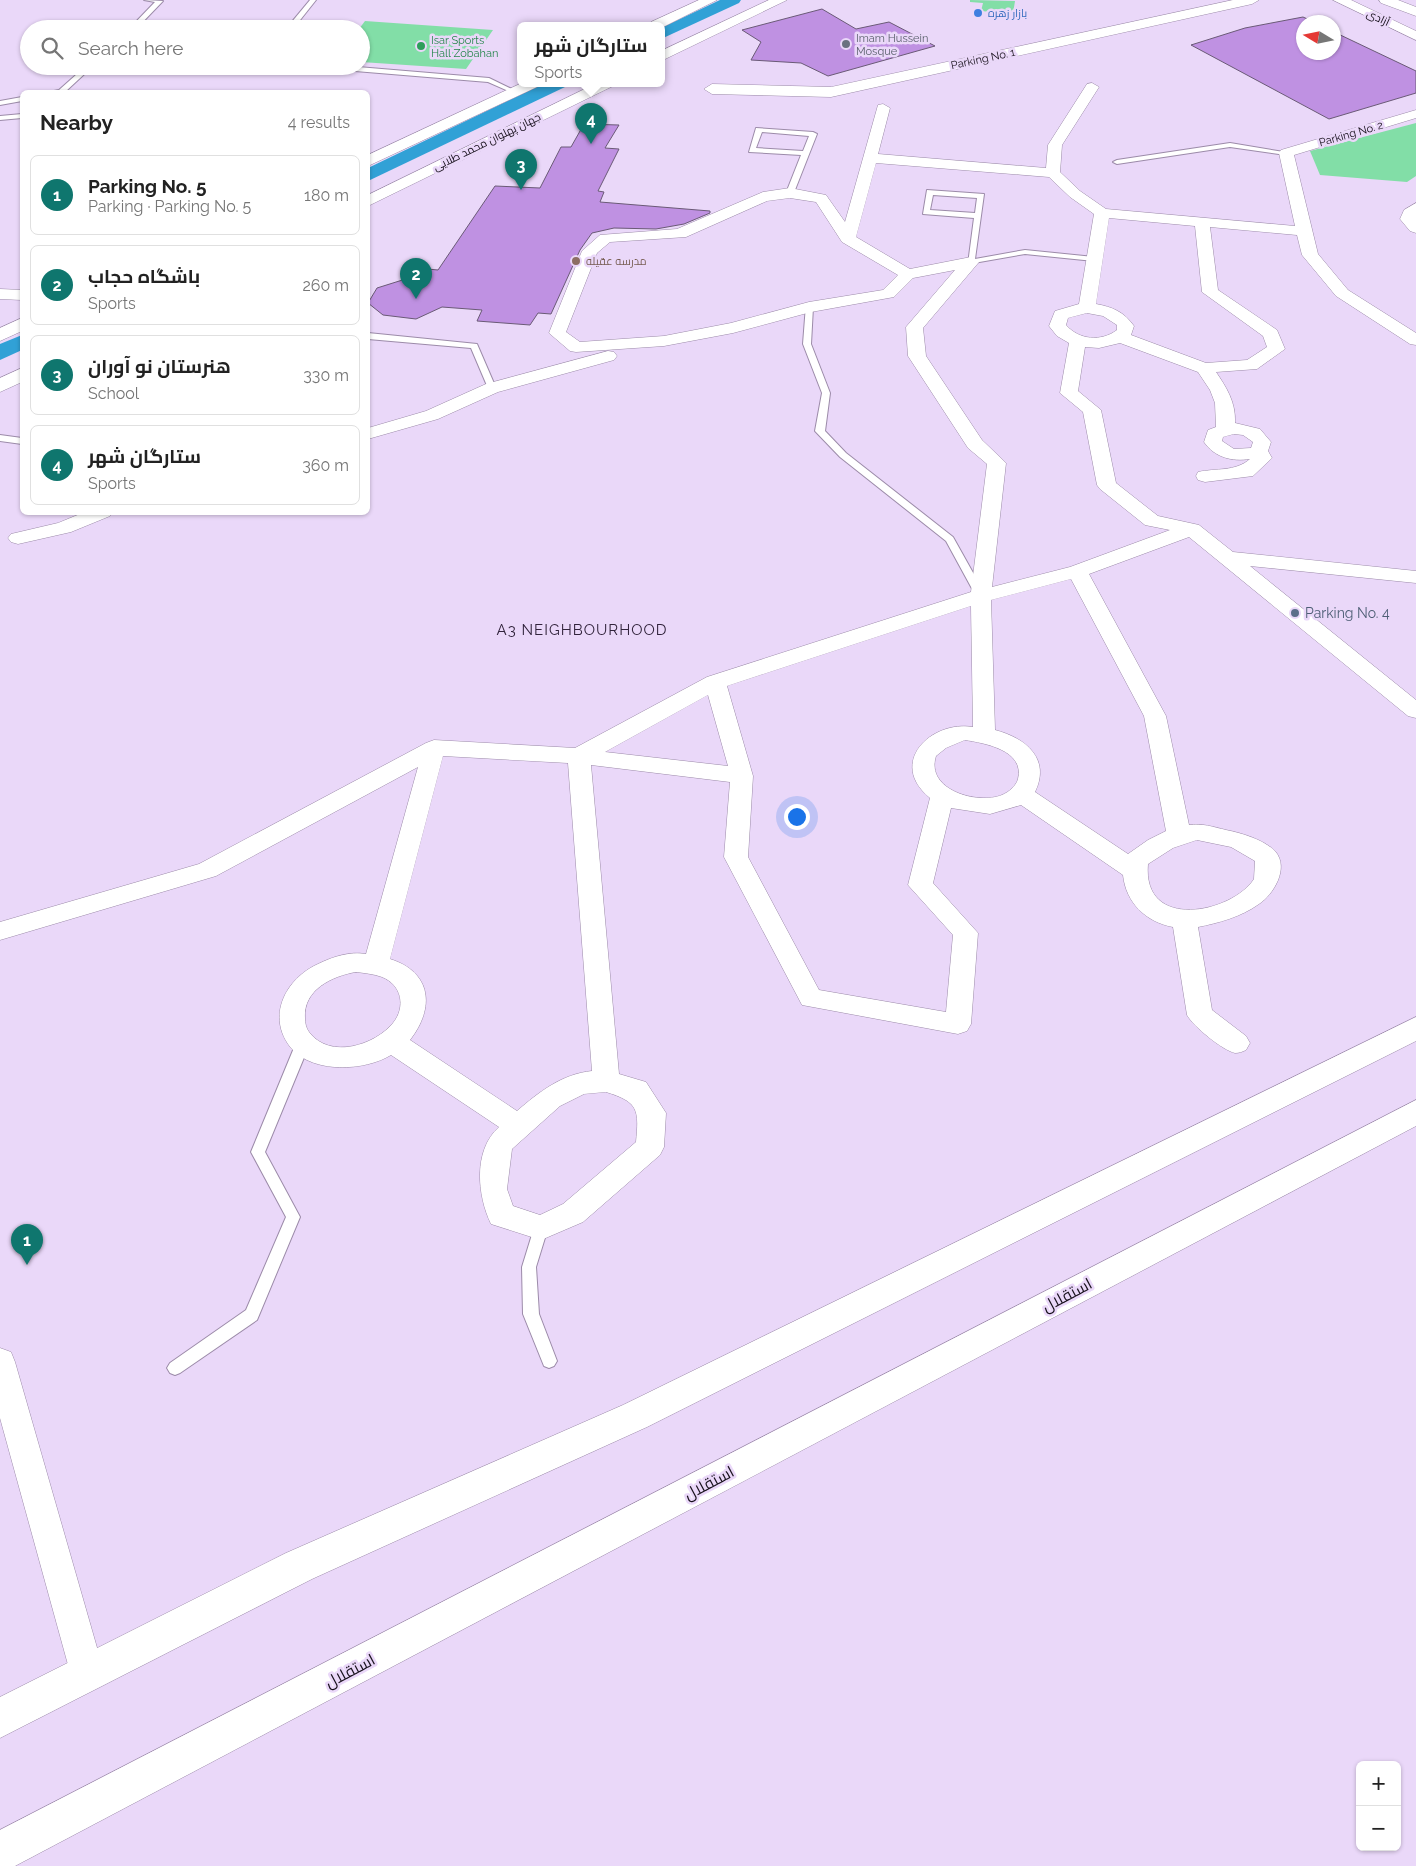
<!DOCTYPE html>
<html lang="en">
<head>
<meta charset="utf-8">
<style>
  :root { --surface:#fff; --page:#f6f6f6; --text:#222; --muted:#767676; --line:#e0e0e0; --accent:#0f766e }
  body { margin:0; font-family:Raleway,Cairo,sans-serif; background:var(--page); color:var(--text) }
  .controls { position:absolute; right:15px; bottom:15px; display:grid; overflow:hidden; border-radius:8px; box-shadow:0 1px 4px #0004 }
  .controls button { width:45px; height:45px; display:grid; place-items:center; padding:0; border:0; border-bottom:1px solid var(--line); background:var(--surface); color:var(--text); font:25px sans-serif }
  .compass { position:absolute; left:1296px; top:15px; width:45px; height:45px; border-radius:50%; background:var(--surface); box-shadow:0 1px 4px #0004; rotate:280deg }
  .you { position:absolute; left:796px; top:816px; width:18px; height:18px; margin:-12px; border:4px solid #fff; border-radius:50%; background:#1a73e8; box-shadow:0 0 0 8px #1a73e833 }
  .badge { display:grid; place-items:center; width:32px; height:32px; border-radius:50%; background:var(--accent); color:#fff; font-size:16px; font-weight:700 }
  .pin { position:absolute; translate:-50% -41px; filter:drop-shadow(0 1px 2px #0008) }
  .pin::after { content:''; position:absolute; top:26px; width:18px; height:15px; background:inherit; clip-path:polygon(0 0,100% 0,50% 100%) }
  .popup { position:absolute; left:517px; top:22px; width:148px; height:65px; box-sizing:border-box; display:grid; place-content:center; border-radius:8px; background:var(--surface); filter:drop-shadow(0 1px 4px #0005); font-size:16px; white-space:nowrap; color:var(--muted) }
  .popup b { font-size:19px; color:var(--text) }
  .popup::after { content:''; position:absolute; left:50%; top:100%; margin-left:-10px; border:10px solid transparent; border-top-color:var(--surface) }
  .list { margin:0; padding:0; list-style:none }
  h2 { display:flex; justify-content:space-between; align-items:center; height:65px; margin:0; padding:0 20px; font-size:21px }
  h2 small { font-size:16px; font-weight:400; color:var(--muted) }
  .list li { display:grid; grid-template-columns:32px 1fr auto; gap:15px; align-items:center; box-sizing:border-box; height:80px; margin:0 10px 10px; padding:0 10px; border:1px solid var(--line); border-radius:8px }
  .list b { display:block; font-size:19px; white-space:nowrap }
  .list p { margin:0; font-size:16px; white-space:nowrap; color:var(--muted) }
  .list em { font-size:16px; font-style:normal; color:var(--muted) }
  .icon { flex:none; width:28px; height:28px; fill:none; stroke:currentColor; stroke-width:2; stroke-linecap:round; stroke-linejoin:round }
  .map { position:relative; flex:none; width:1416px; height:1866px; overflow:hidden }
  .search { position:absolute; background:var(--surface); box-shadow:0 1px 4px #0004; left:20px; top:20px; width:350px; height:55px; display:flex; align-items:center; gap:12px; box-sizing:border-box; padding:0 18px; border-radius:28px; color:var(--muted); font-size:19px }
  .panel { position:absolute; background:var(--surface); box-shadow:0 1px 4px #0004; left:20px; top:90px; width:350px; height:425px; border-radius:8px }
  .map>svg:first-child { display:block }
</style>
</head>
<body>
<div class="map">
<svg width="1416" height="1866" viewBox="0 0 1416 1866">
  <rect width="100%" height="100%" fill="#ead8f9"/>
  <g fill="#82dea7">
    <polygon points="970,0 1015,1 1013,14 981,11 983,3 970,2"/>
    <polygon points="365,21 493,30 466,69 361,62 361,29 359,29"/>
    <polygon points="1416,123 1416,176 1407,182 1320,175 1310,151"/>
  </g>
  <g fill="none" stroke-linecap="round" stroke-linejoin="round">
    <g fill="#31a1d6" fill-rule="evenodd">
      <polygon points="720,0 741,0 739,3 661,39 661,28"/>
      <polygon points="545,83 568,83 565,87 368,181 368,168"/>
      <polygon points="22,335 22,350 0,360 0,344"/>
    </g>
  </g>
  <g fill="#bf91e2" stroke="#6a5a76">
    <polygon points="822,9 856,29 889,22 935,46 828,76 801,63 751,60 761,42 742,30"/>
    <polygon points="1303,17 1314,22 1304,22 1304,52 1334,52 1334,32 1416,71 1416,93 1329,119 1191,45 1245,28"/>
    <polygon points="584,124 619,125 605,148 619,149 598,191 604,192 600,202 710,211 710,213 684,224 656,229 614,228 592,233 580,250 551,314 538,313 530,325 477,321 482,310 442,307 416,319 383,315 368,303 377,288 412,277 417,268 438,270 495,186 540,188 561,147 571,147"/>
  </g>
  <g fill="none" stroke-linecap="round" stroke-linejoin="round">
    <defs>
      <g id="service">
        <polygon points="144,0 163,1 136,29 129,29 155,2"/>
        <polygon points="310,0 316,0 293,29 286,29"/>
        <polygon points="86,66 93,66 65,92 53,92 54,91 59,90"/>
        <polygon points="346,66 489,78 518,92 513,93 488,82 343,70 340,68"/>
        <polygon points="22,97 22,101 0,105 0,101"/>
        <polygon points="22,114 22,118 0,120 0,116"/>
        <path d="M756,128L813,132L817,134L793,195L786,193L801,155L749,152ZM762,132L809,136L803,151L756,148Z"/>
        <polygon points="1230,143 1290,153 1286,155 1230,147 1117,164 1113,162 1117,160"/>
        <path d="M927,190L984,194L975,259L1025,250L1094,257L1098,259L1094,261L1025,254L968,264L974,218L923,214ZM933,195L977,198L975,213L930,210Z"/>
        <polygon points="806,305 813,307 811,344 830,393 825,431 846,453 953,537 986,596 985,598 977,598 976,596 946,541 840,457 815,431 822,393 803,344"/>
        <polygon points="368,333 477,344 496,388 492,391 488,388 471,348 368,339"/>
        <polygon points="0,435 22,438 22,444 0,441"/>
        <polygon points="303,1038 308,1039 310,1043 265,1152 300,1217 257,1320 180,1373 175,1375 170,1373 167,1368 170,1363 246,1310 286,1217 251,1152 296,1043 298,1039"/>
        <polygon points="541,1222 546,1224 548,1228 536,1267 539,1314 557,1361 554,1366 549,1368 544,1366 523,1314 522,1267 534,1228 536,1224"/>
      </g>
      <g id="minor">
        <path d="M1092,83L1099,87L1062,145L1060,172L1080,191L1106,209L1295,226L1279,153L1281,150L1416,110V118L1294,155L1318,254L1348,290L1416,333V345L1410,344L1336,296L1302,255L1297,235L1210,227L1218,290L1277,330L1285,349L1257,369L1216,372C1227,388 1236,403 1235,423L1260,429L1271,442L1268,451L1272,458L1253,476L1205,482L1198,480L1196,476L1198,472C1216,468 1235,472 1250,459C1232,462 1214,457 1204,442L1208,430L1216,427L1215,403L1210,390L1198,372L1120,343L1099,348L1085,347L1078,391L1101,410L1116,483L1158,516L1199,525L1233,552L1416,571V583L1250,566L1416,700V718L1408,716L1189,537L1089,574L1166,716L1189,825C1201,823 1214,827 1226,830C1242,833 1264,840 1275,851C1290,868 1273,895 1259,904C1241,917 1218,923 1198,927L1212,1010L1246,1036L1250,1043L1246,1050C1242,1052 1239,1053 1235,1053C1222,1050 1193,1026 1187,1015L1173,927C1146,922 1126,903 1123,875L1021,805L990,814L951,808L933,883L978,933L971,1024L967,1031L958,1034L802,1005L724,857L730,782L591,765L619,1074L646,1082L666,1113L664,1147L660,1155L583,1222L541,1240L491,1224C477,1195 473,1150 499,1127L391,1055C365,1071 313,1074 291,1048C266,1017 285,979 318,964C332,957 350,951 366,954L418,767L216,876L0,940V922L199,864L426,743L434,740L575,748L707,677L971,592L987,464L968,448L908,356L906,327L955,270L913,278L894,297L811,312L733,333L664,346L576,352L570,351L549,333L582,251L600,235L677,229L763,192L790,188L826,195L845,222L878,105L883,104L890,108L878,154L1046,168L1048,145L1087,84ZM876,163L1049,177L1070,197L1094,214L1079,304L1055,311L1049,326L1057,336L1069,343L1060,393L1083,412L1097,485L1100,489L1145,525L1170,530L1070,567L992,587L1006,463L982,440L926,356L923,328L979,262L971,257L910,269L856,237ZM790,198L816,202L842,242L898,275L883,290L809,302L731,323L664,336L580,342L566,332L597,253L610,242L686,237L767,201ZM1109,218L1195,226L1202,292L1263,336L1267,347L1247,360L1206,363L1131,335L1134,326C1124,312 1113,307 1096,304ZM1087,313L1103,316L1117,325V330C1101,342 1079,340 1066,325L1068,318ZM1234,434L1243,435L1253,442L1251,448L1234,449L1222,441L1223,437ZM1071,579L1144,716L1166,831L1148,840L1128,854L1035,792C1051,759 1026,738 995,730L991,600ZM971,606L973,727C931,720 887,763 930,798L908,885L953,935L946,1012L819,990L748,857L753,776L727,686ZM708,695L728,766L605,752ZM965,740C984,743 1025,750 1018,779C1016,786 1009,792 1002,795C978,805 925,790 936,756L946,748ZM443,756L568,763L592,1071C562,1074 539,1092 517,1111L410,1040C435,1008 432,972 390,959ZM1197,840L1231,847L1255,861L1254,879C1232,913 1142,932 1148,864L1173,848ZM356,972C364,973 374,974 382,977C402,985 406,1007 393,1023C375,1045 330,1060 309,1032C306,1028 305,1023 305,1018C303,990 332,976 356,972ZM606,1092C639,1102 639,1110 636,1142L563,1204L540,1215L513,1206L507,1189L512,1149L560,1106L584,1094Z"/>
        <polygon points="1416,203 1416,233 1410,231 1400,219 1404,210"/>
        <polygon points="608,351 614,352 617,356 614,360 498,392 438,419 368,439 368,428 426,411 486,384"/>
        <polygon points="85,512 112,512 110,516 71,532 18,544 11,542 8,538 11,534 58,523"/>
        <polygon points="0,1348 11,1352 15,1362 104,1672 99,1684 87,1689 75,1684 70,1672 0,1418"/>
      </g>
      <g id="tertiary">
        <polygon points="699,0 717,0 661,28 661,25 649,25 651,22"/>
        <polygon points="769,0 787,0 661,61 661,51"/>
        <polygon points="1233,0 1259,0 1252,4 831,97 712,94 704,89 712,84 831,87"/>
        <polygon points="522,83 542,83 539,86 368,166 368,155"/>
        <polygon points="597,83 616,83 613,86 368,206 368,195"/>
        <polygon points="0,289 22,290 22,300 0,299"/>
        <polygon points="22,318 22,331 0,341 0,328"/>
        <polygon points="22,368 22,382 0,392 0,378"/>
        <polygon points="1416,1017 1416,1041 647,1427 312,1579 0,1738 0,1697 286,1553 623,1405"/>
        <polygon points="1416,1100 1416,1126 15,1866 0,1866 0,1830"/>
      </g>
      <g id="secondary">
        <polygon points="1333,0 1351,0 1416,31 1416,40"/>
        <polygon points="1379,0 1398,0 1416,7 1416,16 1381,3"/>
      </g>
    </defs>
    <use href="#service" stroke="#9c8ba9" stroke-width="2"/>
    <use href="#minor" stroke="#9c8ba9" stroke-width="1"/>
    <use href="#tertiary" stroke="#9c8ba9" stroke-width="1"/>
    <use href="#secondary" stroke="#9c8ba9" stroke-width="1"/>
    <use href="#service" fill="#fff" fill-rule="evenodd"/>
    <use href="#minor" fill="#fff" fill-rule="evenodd"/>
    <use href="#tertiary" fill="#fff" fill-rule="evenodd"/>
    <use href="#secondary" fill="#fff" fill-rule="evenodd"/>
  </g>
  <circle fill="#3f7fe0" stroke="#ead8f9" stroke-width="2" cx="978" cy="13" r="5"/>
  <circle fill="#6b7280" stroke="#ead8f9" stroke-width="2" cx="846" cy="44" r="5"/>
  <circle fill="#2e9e5b" stroke="#ead8f9" stroke-width="2" cx="421" cy="46" r="5"/>
  <circle fill="#8d6e63" stroke="#ead8f9" stroke-width="2" cx="576" cy="261" r="5"/>
  <circle fill="#5c6f8a" stroke="#ead8f9" stroke-width="2" cx="1295" cy="613" r="5"/>
  <g text-anchor="middle" dominant-baseline="central" stroke-width="5" stroke-linejoin="round" paint-order="stroke">
    <g font-size="11" fill="#366cbe" stroke="#ead8f9" text-anchor="start">
      <text x="988" y="13">بازار زهره</text>
    </g>
    <g font-size="11" fill="#160f1a" stroke="#ead8f9">
      <text transform="translate(1378 18) rotate(25)">آزادی</text>
      <text transform="translate(983 59) rotate(-12)">Parking No. 1</text>
      <text transform="translate(1351 134) rotate(-16)">Parking No. 2</text>
      <text transform="translate(487 142) rotate(-26)">جهان پهلوان محمد طلایی</text>
    </g>
    <g font-size="11" fill="#5b616d" stroke="#ead8f9" text-anchor="start">
      <text x="856" y="38">Imam Hussein<tspan x="856" dy="13">Mosque</tspan></text>
    </g>
    <g font-size="11" fill="#27864d" stroke="#ead8f9" text-anchor="start">
      <text x="431" y="40">Isar Sports<tspan x="431" dy="13">Hall Zobahan</tspan></text>
    </g>
    <g font-size="11" fill="#785e54" stroke="#ead8f9" text-anchor="start">
      <text x="586" y="261">مدرسه عقیله</text>
    </g>
    <g font-size="14" fill="#4e5e75" stroke="#ead8f9" text-anchor="start">
      <text x="1305" y="613">Parking No. 4</text>
    </g>
    <g font-size="15" letter-spacing="1" fill="#32243c" stroke="#ead8f9">
      <text x="582" y="630">A3 NEIGHBOURHOOD</text>
    </g>
    <g font-size="16" fill="#160f1a" stroke="#ead8f9">
      <text transform="translate(1067 1295) rotate(-28)">استقلال</text>
      <text transform="translate(709 1483) rotate(-28)">استقلال</text>
      <text transform="translate(350 1671) rotate(-28)">استقلال</text>
    </g>
  </g>
</svg>
<div class="controls">
<button>+</button>
<button>−</button>
</div>
<svg class="compass" viewBox="-18 -18 36 36"><path d="M0-13l5 13h-10z" fill="#e53935"/><path d="M0 13l5-13h-10z" fill="#767676"/></svg>
<div class="you"></div>
<div class="pin badge" style="left:27px;top:1265px">1</div>
<div class="pin badge" style="left:416px;top:299px">2</div>
<div class="pin badge" style="left:521px;top:190px">3</div>
<div class="pin badge" style="left:591px;top:144px">4</div>
<div class="popup"><b>ستارگان شهر</b>Sports</div>
<div class="search"><svg class="icon" aria-label="search" viewBox="0 0 24 24"><circle cx="10" cy="10" r="6"/><path d="M15 15l6 6"/></svg>Search here</div>
<section class="panel">
<h2>Nearby<small>4 results</small></h2>
<ul class="list">
<li><span class="badge">1</span><div><b>Parking No. 5</b><p>Parking · Parking No. 5</p></div><em>180 m</em></li>
<li><span class="badge">2</span><div><b>باشگاه حجاب</b><p>Sports</p></div><em>260 m</em></li>
<li><span class="badge">3</span><div><b>هنرستان نو آوران</b><p>School</p></div><em>330 m</em></li>
<li><span class="badge">4</span><div><b>ستارگان شهر</b><p>Sports</p></div><em>360 m</em></li>
</ul>
</section>
</div>
</body>
</html>
